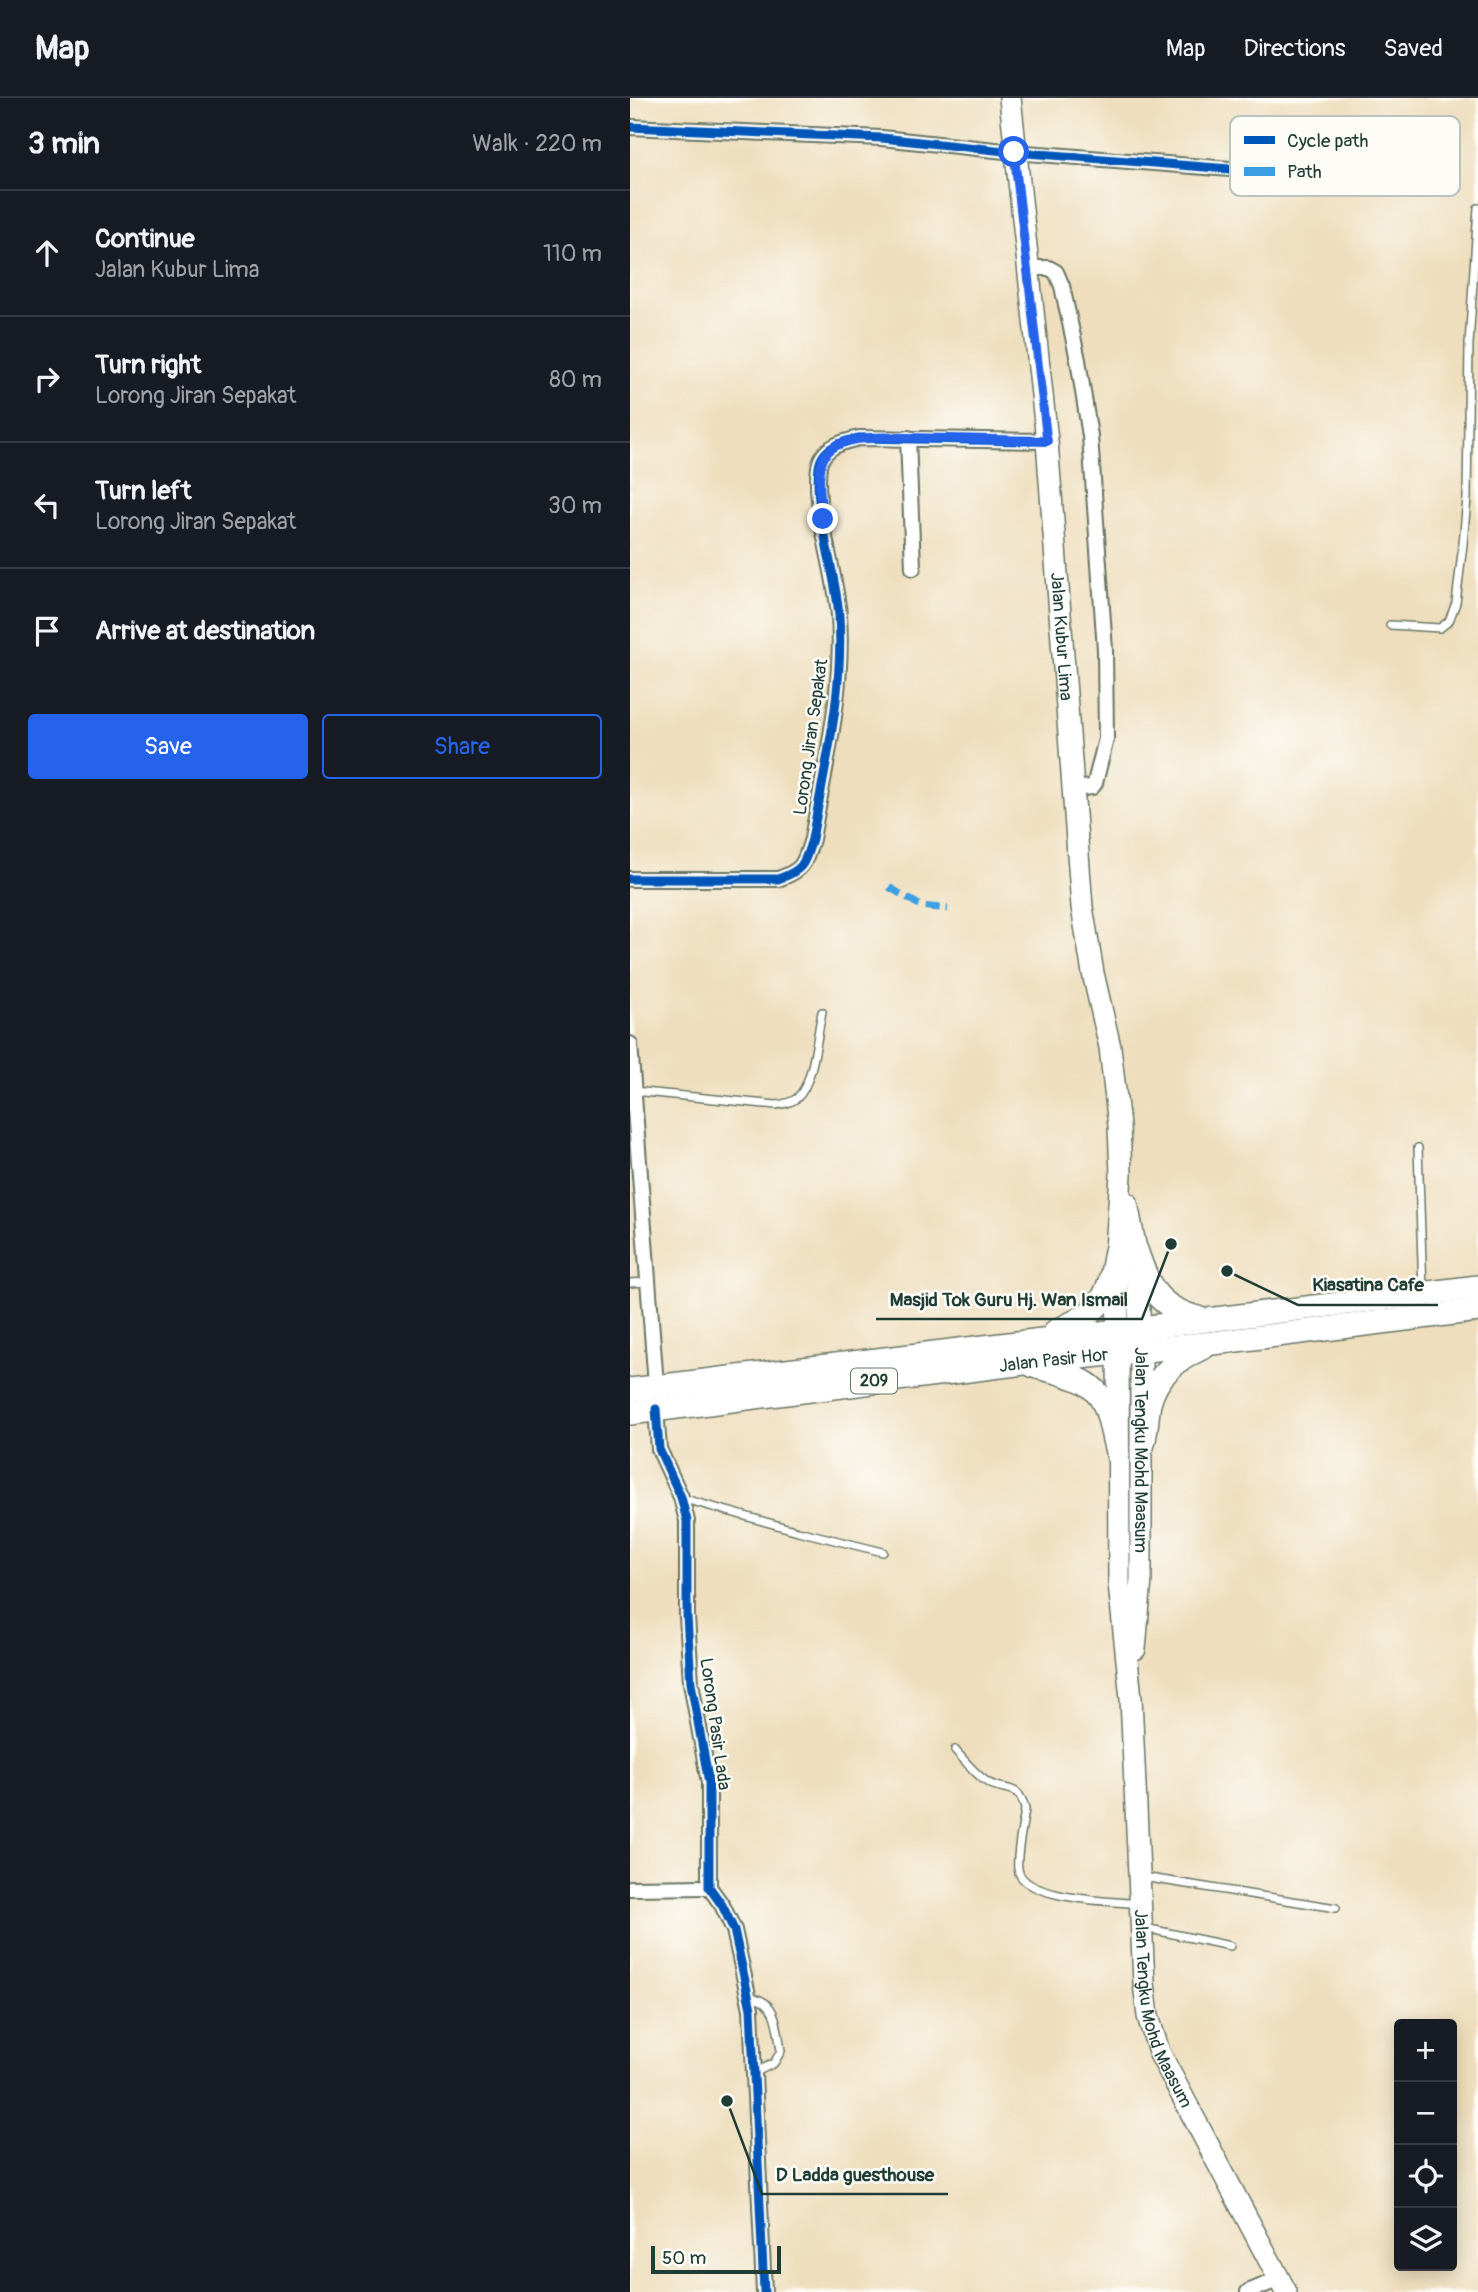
<!DOCTYPE html>
<html lang="en">
<head>
<meta charset="utf-8">
<style>
  :root { --surface:#171b24; --page:#20242c; --text:#f1f3f6; --muted:#9ea1a6; --line:#363941; --accent:#2563eb }
  body { margin:0; font-family:Pangolin,sans-serif; background:var(--page); color:var(--text) }
  .controls { position:absolute; right:21px; bottom:21px; display:grid; overflow:hidden; border-radius:7px; box-shadow:0 4px 18px #0003 }
  .controls button { width:63px; height:63px; display:grid; place-items:center; padding:0; border:0; border-bottom:2px solid var(--line); background:var(--surface); color:var(--text); font:35px sans-serif }
  .scale { position:absolute; left:21px; bottom:18px; width:130px; box-sizing:border-box; padding-left:7px; border:4px solid #1f3d34; border-top:0; font-size:19px; line-height:24px; white-space:nowrap; color:#1f3d34; -webkit-text-stroke:5px #fdfcf7; paint-order:stroke }
  .stop { position:absolute; width:21px; height:21px; margin:-16px; border:5px solid #2563eb; border-radius:50%; background:#fff }
  .stop.end { background:#2563eb; border-color:#fff; box-shadow:0 2px 7px #0008 }
  .list { margin:0; padding:0; list-style:none }
  h2 { display:flex; justify-content:space-between; align-items:center; height:91px; margin:0; padding:0 28px; font-size:30px }
  h2 small { font-size:23px; font-weight:400; color:var(--muted) }
  .list li { display:grid; grid-template-columns:46px 1fr auto; gap:21px; align-items:center; box-sizing:border-box; height:126px; padding:0 28px; border-top:2px solid var(--line) }
  .list b { display:block; font-size:26px; white-space:nowrap }
  .list p { margin:0; font-size:23px; white-space:nowrap; color:var(--muted) }
  .list em { font-size:23px; font-style:normal; color:var(--muted) }
  .actions { display:flex; gap:14px; padding:21px 28px }
  .actions a { flex:1; padding:16px 0; border:2px solid var(--accent); border-radius:7px; text-align:center; font-size:24px; color:var(--accent) }
  .actions .main { background:var(--accent); color:#fff }
  .icon { flex:none; width:38px; height:38px; fill:none; stroke:currentColor; stroke-width:2; stroke-linecap:round; stroke-linejoin:round }
  .map { position:relative; flex:none; width:848px; height:2194px; overflow:hidden }
  header { display:flex; align-items:center; gap:42px; box-sizing:border-box; height:98px; padding:0 35px; background:var(--surface); border-bottom:2px solid var(--line) }
  header strong { font-size:33px }
  nav { display:flex; gap:38px; margin-inline-start:auto; font-size:24px }
  main { display:flex }
  aside { flex:1; background:var(--surface) }
  .map>svg:first-child { display:block }
</style>
</head>
<body>
<header>
<strong>Map</strong>
<nav><a>Map</a><a>Directions</a><a>Saved</a></nav>
</header>
<main>
<aside>
<h2>3 min<small>Walk · 220 m</small></h2>
<ul class="list">
<li><svg class="icon" aria-label="ahead" viewBox="0 0 24 24"><path d="M12 20V5M6 11l6-6 6 6"/></svg><div><b>Continue</b><p>Jalan Kubur Lima</p></div><em>110 m</em></li>
<li><svg class="icon" aria-label="right" viewBox="0 0 24 24"><path d="M7 20v-9h11M14 6l5 5-5 5"/></svg><div><b>Turn right</b><p>Lorong Jiran Sepakat</p></div><em>80 m</em></li>
<li><svg class="icon" aria-label="left" viewBox="0 0 24 24"><path d="M17 20v-9H6M10 6l-5 5 5 5"/></svg><div><b>Turn left</b><p>Lorong Jiran Sepakat</p></div><em>30 m</em></li>
<li><svg class="icon" aria-label="arrive" viewBox="0 0 24 24"><path d="M6 21V4h12l-3 4 3 4H6"/></svg><div><b>Arrive at destination</b></div></li>
</ul>
<div class="actions"><a class="main">Save</a><a>Share</a></div>
</aside>
<div class="map">
<svg width="848" height="2194" viewBox="0 0 848 2194">
  <rect width="100%" height="100%" fill="#fdfcf7"/>
  <filter id="ink" filterUnits="userSpaceOnUse"><feTurbulence type="fractalNoise" baseFrequency=".0143" numOctaves="2"/><feDisplacementMap in="SourceGraphic" scale="14" xChannelSelector="R" yChannelSelector="G"/><feConvolveMatrix kernelMatrix="1 2 1 2 8 2 1 2 1" color-interpolation-filters="sRGB"/></filter>
  <filter id="wash" filterUnits="userSpaceOnUse"><feTurbulence type="fractalNoise" baseFrequency=".00686" numOctaves="4" result="noise"/><feDisplacementMap in="SourceGraphic" scale="28" xChannelSelector="R" yChannelSelector="G"/><feGaussianBlur stdDeviation="1.57" result="paint"/><feColorMatrix in="noise" values="0 0 0 0 0 0 0 0 0 0 0 0 0 0 0 0 0 1.4 0 .05"/><feComposite in="paint" operator="in"/></filter>
  <g filter="url(#wash)">
    <rect width="100%" height="100%" fill="#eedebd"/>
  </g>
  <g filter="url(#ink)">
    <g fill="none" stroke-linecap="round" stroke-linejoin="round">
      <defs>
        <g id="lane">
          <polyline points="760,527 810,530 819,523 826,505 833,446 837,400 839,246 848,110"/>
          <path d="M3,993L146,1007C154,1006 161,1005 167,1000C184,985 187,936 192,914"/>
          <polyline points="788,1050 793,1192"/>
          <polyline points="0,1185 17,1184"/>
          <polyline points="51,1400 168,1433 253,1454"/>
          <path d="M325,1652C335,1663 345,1676 357,1684C375,1695 389,1684 395,1711C393,1728 386,1754 388,1771C392,1802 483,1803 509,1806"/>
          <polyline points="513,1779 706,1810"/>
          <polyline points="515,1830 600,1848"/>
          <path d="M119,1899C148,1902 147,1929 151,1953L144,1965L124,1975"/>
        </g>
        <g id="street">
          <polyline points="0,29 252,40 384,54 600,71"/>
          <polyline points="397,170 419,170 426,174 432,188 448,262 460,338 475,552 476,641 465,685 462,689 444,691"/>
          <polyline points="278,340 283,470"/>
          <path d="M0,781H148C174,772 174,766 182,741C195,668 214,593 209,518C206,474 183,411 189,369C192,349 212,344 229,340L417,343"/>
          <polyline points="0,946 26,1287"/>
          <polyline points="26,1311 29,1351 51,1399 57,1423 57,1518 61,1585 79,1685 79,1789 92,1807 104,1832 121,1911 134,2194"/>
          <polyline points="0,1790 79,1789"/>
          <polyline points="618,2194 649,2181"/>
        </g>
        <g id="secondary">
          <path id="s1" d="M380,0L417,343L452,809L463,875L480,949L489,1028L491,1076L486,1153L488,1232L489,1486L501,1600L514,1885L518,1918L529,1954L656,2194"/>
          <path id="s2" d="M497,1105L506,1152L511,1251V1481L505,1551"/>
        </g>
        <g id="primary">
          <path d="M506,1152C519,1190 527,1209 568,1220"/>
          <path d="M426,1233C472,1212 478,1203 486,1153"/>
          <path d="M404,1268C438,1278 470,1279 479,1320C482,1332 484,1344 488,1357"/>
          <polyline points="0,1292 848,1189"/>
          <path id="s3" d="M0,1315L394,1265L583,1245L848,1212"/>
          <path d="M512,1349C517,1335 516,1321 519,1306C526,1276 548,1261 574,1249"/>
        </g>
      </defs>
      <use href="#lane" stroke="#677564" stroke-width="10"/>
      <use href="#street" stroke="#677564" stroke-width="18"/>
      <use href="#secondary" stroke="#677564" stroke-width="24"/>
      <use href="#primary" stroke="#677564" stroke-width="26"/>
      <use href="#lane" stroke="#fff" stroke-width="7"/>
      <use href="#street" stroke="#fff" stroke-width="14"/>
      <use href="#secondary" stroke="#fff" stroke-width="21"/>
      <use href="#primary" stroke="#fff" stroke-width="23"/>
      <polyline stroke="#3c9ee2" stroke-width="7" stroke-dasharray="14 7" stroke-linecap="butt" points="259,789 291,808 318,811"/>
      <defs>
        <g id="cycleway">
          <polyline points="0,29 252,40 384,54 600,71"/>
          <path d="M0,781H148C174,772 174,766 182,741C195,668 214,593 209,518C206,474 183,411 189,369C192,349 212,344 229,340L417,343"/>
          <polyline points="26,1311 29,1351 51,1399 57,1423 57,1518 61,1585 79,1685 79,1789 92,1807 104,1832 121,1911 134,2194"/>
        </g>
      </defs>
      <use href="#cycleway" stroke="#fdfcf7" stroke-width="13"/>
      <use href="#cycleway" stroke="#0057b8" stroke-width="9"/>
    </g>
  </g>
  <g fill="none" stroke-linecap="round" stroke-linejoin="round" filter="url(#ink)">
    <path stroke="#2563eb" stroke-width="9" d="M193,421C185,359 186,341 255,339L417,343L384,54"/>
  </g>
  <g text-anchor="middle" dominant-baseline="central" stroke-width="5" stroke-linejoin="round" paint-order="stroke">
    <rect fill="#fdfcf7" stroke="#62766e" stroke-width="2" x="221" y="1270.5" width="46" height="25" rx="5"/>
    <g font-size="16" font-weight="bold" fill="#1f3d34">
      <text x="244" y="1283">209</text>
    </g>
    <g font-size="18" fill="#1f3d34" stroke="#fdfcf7">
      <text stroke="none"><textPath href="#s1" startOffset="541">Jalan Kubur Lima</textPath></text>
      <text transform="translate(181 639) rotate(-82)">Lorong Jiran Sepakat</text>
      <text stroke="none"><textPath href="#s3" startOffset="427">Jalan Pasir Hor</textPath></text>
      <text stroke="none"><textPath href="#s2" startOffset="248">Jalan Tengku Mohd Maasum</textPath></text>
      <text transform="translate(85 1626) rotate(82)">Lorong Pasir Lada</text>
      <text stroke="none"><textPath href="#s1" startOffset="1922">Jalan Tengku Mohd Maasum</textPath></text>
    </g>
  </g>
  <rect x="600" y="18" width="230" height="80" rx="10" fill="#fdfcf7" stroke="#bac3bc" stroke-width="2"/>
  <rect x="614" y="38" width="31" height="8" fill="#0057b8"/>
  <rect x="614" y="69" width="31" height="9" fill="#3c9ee2"/>
  <g font-size="19" fill="#1f3d34">
    <text x="657" y="49">Cycle path</text>
    <text x="657" y="80">Path</text>
  </g>
  <path fill="none" stroke="#1f3d34" stroke-width="2.5" d="M597 1173L668 1207H808M541 1146L512 1221H246M97 2003L132 2096H318"/>
  <g fill="#1f3d34" stroke="#fdfcf7" stroke-width="2.5">
    <circle cx="597" cy="1173" r="7"/>
    <circle cx="541" cy="1146" r="7"/>
    <circle cx="97" cy="2003" r="7"/>
  </g>
  <g font-size="19" text-anchor="middle" font-weight="bold" fill="#1f3d34" stroke="#fdfcf7" stroke-width="5" stroke-linejoin="round" paint-order="stroke">
    <text x="738" y="1193">Kiasatina Cafe</text>
    <text x="379" y="1208">Masjid Tok Guru Hj. Wan Ismail</text>
    <text x="225" y="2083">D Ladda guesthouse</text>
  </g>
</svg>
<div class="controls">
<button>+</button>
<button>−</button>
<button><svg class="icon" aria-label="locate" viewBox="0 0 24 24"><circle cx="12" cy="12" r="6"/><path d="M12 2v4M12 18v4M2 12h4M18 12h4"/></svg></button>
<button><svg class="icon" aria-label="layers" viewBox="0 0 24 24"><path d="M12 4l9 5-9 5-9-5zM3 14l9 5 9-5"/></svg></button>
</div>
<div class="scale">50 m</div>
<div class="stop" style="left:384px;top:54px"></div>
<div class="stop end" style="left:193px;top:421px"></div>
</div>
</main>
</body>
</html>
